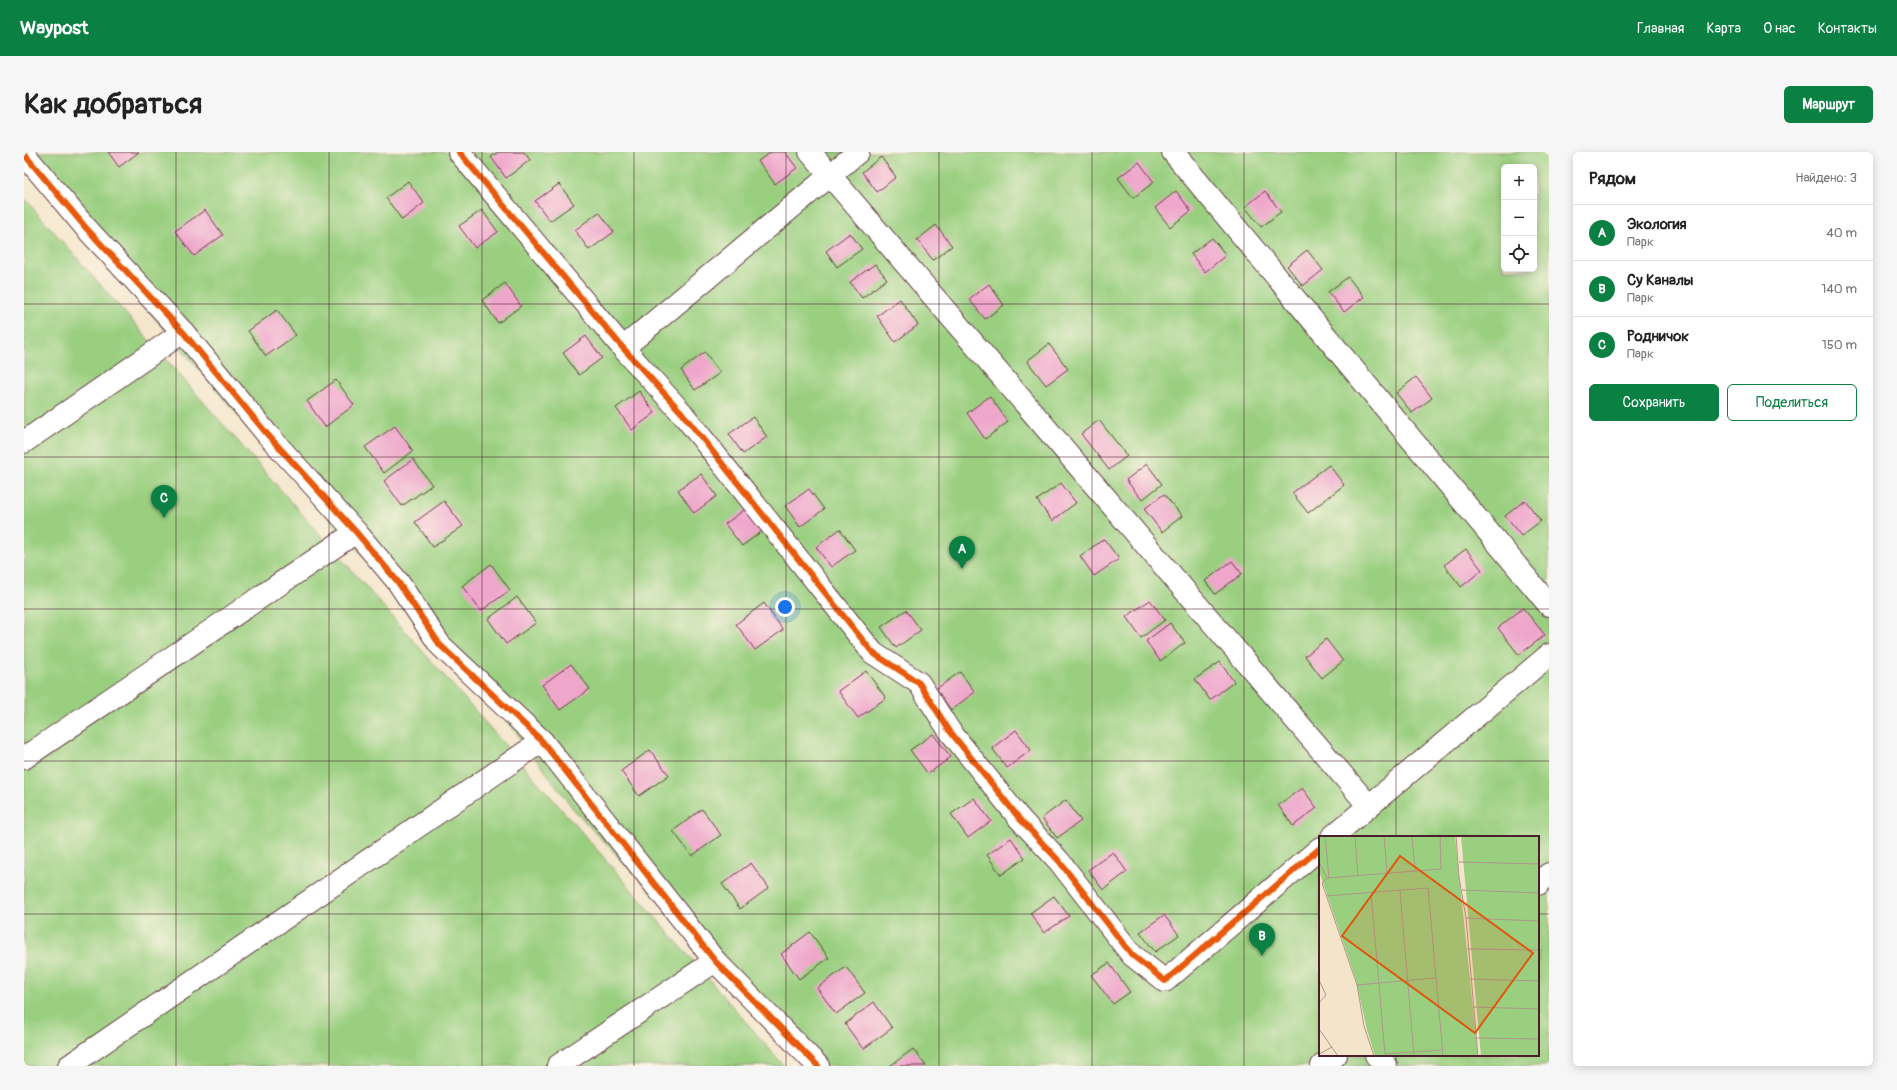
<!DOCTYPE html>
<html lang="ru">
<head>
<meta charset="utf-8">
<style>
  :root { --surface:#fff; --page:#f6f6f6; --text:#222; --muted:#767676; --line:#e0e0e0; --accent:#0b8043 }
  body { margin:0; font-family:Pangolin,sans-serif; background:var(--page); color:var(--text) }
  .controls { position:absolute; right:12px; top:12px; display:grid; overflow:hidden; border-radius:6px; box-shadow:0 2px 10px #0003 }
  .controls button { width:36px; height:36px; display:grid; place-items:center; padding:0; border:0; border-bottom:1px solid var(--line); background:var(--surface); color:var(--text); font:20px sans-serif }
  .you { position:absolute; left:761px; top:455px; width:14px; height:14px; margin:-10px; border:3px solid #fff; border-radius:50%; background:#1a73e8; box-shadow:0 0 0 6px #1a73e833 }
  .badge { display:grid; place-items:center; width:26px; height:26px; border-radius:50%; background:var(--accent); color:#fff; font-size:13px; font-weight:700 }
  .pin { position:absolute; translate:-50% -33px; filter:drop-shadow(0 1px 2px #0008) }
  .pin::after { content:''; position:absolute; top:21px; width:14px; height:12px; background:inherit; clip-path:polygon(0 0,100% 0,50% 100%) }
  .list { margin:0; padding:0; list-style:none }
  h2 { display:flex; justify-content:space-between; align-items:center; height:52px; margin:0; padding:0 16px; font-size:17px }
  h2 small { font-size:13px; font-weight:400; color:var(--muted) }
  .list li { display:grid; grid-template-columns:26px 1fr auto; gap:12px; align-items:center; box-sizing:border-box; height:56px; padding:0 16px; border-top:1px solid var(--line) }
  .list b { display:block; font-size:15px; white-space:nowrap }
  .list p { margin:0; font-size:13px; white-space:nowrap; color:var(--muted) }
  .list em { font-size:13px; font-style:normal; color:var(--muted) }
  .actions { display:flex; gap:8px; padding:12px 16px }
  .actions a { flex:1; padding:9px 0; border:1px solid var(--accent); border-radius:6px; text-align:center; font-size:14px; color:var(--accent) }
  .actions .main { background:var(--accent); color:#fff }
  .icon { flex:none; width:22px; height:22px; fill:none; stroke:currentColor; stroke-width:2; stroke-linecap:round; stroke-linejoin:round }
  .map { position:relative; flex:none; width:1525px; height:914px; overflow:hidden; border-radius:6px }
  header { display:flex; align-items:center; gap:24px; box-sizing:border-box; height:56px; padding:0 20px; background:var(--accent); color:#fff }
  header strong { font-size:19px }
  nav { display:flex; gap:22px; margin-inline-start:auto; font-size:14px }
  .intro { display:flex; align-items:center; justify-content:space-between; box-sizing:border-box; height:96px; padding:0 24px }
  h1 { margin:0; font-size:28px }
  .button { padding:10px 18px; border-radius:6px; background:var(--accent); color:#fff; font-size:14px; font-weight:700 }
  main { display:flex; gap:24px; padding:0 24px }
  aside { flex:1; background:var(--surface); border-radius:6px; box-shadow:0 2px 10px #0003 }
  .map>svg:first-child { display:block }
</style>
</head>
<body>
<header>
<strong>Waypost</strong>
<nav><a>Главная</a><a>Карта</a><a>О нас</a><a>Контакты</a></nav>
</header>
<div class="intro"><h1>Как добраться</h1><a class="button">Маршрут</a></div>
<main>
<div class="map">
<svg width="1525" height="914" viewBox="0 0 1525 914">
  <rect width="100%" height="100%" fill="#fcf5e5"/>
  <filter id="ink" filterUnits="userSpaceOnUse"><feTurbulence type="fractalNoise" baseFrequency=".025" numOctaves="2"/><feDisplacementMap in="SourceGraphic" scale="8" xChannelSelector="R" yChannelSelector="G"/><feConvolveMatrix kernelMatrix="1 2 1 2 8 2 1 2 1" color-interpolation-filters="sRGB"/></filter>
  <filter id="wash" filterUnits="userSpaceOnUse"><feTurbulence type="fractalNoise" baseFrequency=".012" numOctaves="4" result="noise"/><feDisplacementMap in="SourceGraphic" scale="16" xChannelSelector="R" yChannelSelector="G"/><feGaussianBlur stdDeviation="0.9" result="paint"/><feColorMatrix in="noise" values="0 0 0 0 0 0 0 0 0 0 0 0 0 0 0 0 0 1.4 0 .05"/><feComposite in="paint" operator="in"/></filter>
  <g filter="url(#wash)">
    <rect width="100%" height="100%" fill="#f4e5ca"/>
    <g fill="#9acf80" stroke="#727756" fill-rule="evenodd">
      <path d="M0,0H1525V914H792L551,659L476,559L395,465L306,368L265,318L216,265L0,14ZM1480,15H1510V117H1480ZM1296,685H1514V903H1296Z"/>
      <polygon points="0,46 562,685 760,914 0,914"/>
    </g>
    <g id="blocks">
      <g fill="#eea6cb">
        <polygon points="84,0 115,0 95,15"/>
        <polygon points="474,0 500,0 506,8 482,26 467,5"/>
        <polygon points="747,0 761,0 773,16 751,32 734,9"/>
        <polygon points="857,5 872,25 853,40 838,20"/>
        <polygon points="1115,10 1130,30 1109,46 1094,26"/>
        <polygon points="384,29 400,51 378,68 362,46"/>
        <polygon points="535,32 550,52 526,69 511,49"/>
        <polygon points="1152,39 1167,59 1146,75 1131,56"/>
        <polygon points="1241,39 1257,60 1237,75 1221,55"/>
        <polygon points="181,58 199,83 170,104 151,79"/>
        <polygon points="458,58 474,80 451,96 435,74"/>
        <polygon points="575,60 590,80 565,98 551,78"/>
        <polygon points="912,73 928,94 909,108 893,88"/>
        <polygon points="826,81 838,97 813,115 802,99"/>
        <polygon points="1188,86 1202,103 1181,120 1167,102"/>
        <polygon points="1283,98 1299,118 1279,134 1263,114"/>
        <polygon points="851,112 863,127 838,146 826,130"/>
        <polygon points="1324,125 1340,145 1320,160 1304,140"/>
        <polygon points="481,131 497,154 474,171 458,148"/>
        <polygon points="965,132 980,153 961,167 945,147"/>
        <polygon points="876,147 894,173 871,190 853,164"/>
        <polygon points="253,158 272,183 242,204 224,179"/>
        <polygon points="562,184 578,206 555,223 539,201"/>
        <polygon points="1025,192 1044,217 1022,233 1003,209"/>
        <polygon points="681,200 696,221 671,238 657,218"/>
        <polygon points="1392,225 1408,246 1388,261 1372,241"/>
        <polygon points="312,228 330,253 301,275 283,249"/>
        <polygon points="615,239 631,261 608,278 592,256"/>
        <polygon points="966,244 984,270 961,287 943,261"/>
        <polygon points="729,265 743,285 719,302 705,282"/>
        <polygon points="1075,268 1103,304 1085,318 1057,282"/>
        <polygon points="371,274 389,299 360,321 341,295"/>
        <polygon points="389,307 408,333 378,354 360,329"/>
        <polygon points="1123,312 1138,332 1118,348 1102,328"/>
        <polygon points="1305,313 1320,333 1284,361 1268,341"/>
        <polygon points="677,322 693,344 670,361 654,338"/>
        <polygon points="1037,331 1052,351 1028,369 1013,348"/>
        <polygon points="785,337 800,357 776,375 761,354"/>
        <polygon points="1140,342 1158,364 1138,380 1120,357"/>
        <polygon points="1501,348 1517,369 1497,384 1481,364"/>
        <polygon points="420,349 439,374 409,395 391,370"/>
        <polygon points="724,355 741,377 718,394 701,372"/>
        <polygon points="816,377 831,398 807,415 792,395"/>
        <polygon points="1080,387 1095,407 1070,424 1056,404"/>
        <polygon points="1442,397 1458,418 1437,435 1420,413"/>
        <polygon points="1208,409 1218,422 1191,442 1181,429"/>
        <polygon points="467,412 486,438 457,459 438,434"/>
        <polygon points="493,445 512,471 482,492 464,467"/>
        <polygon points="1126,448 1141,468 1117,486 1102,465"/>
        <polygon points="740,451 759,478 731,498 712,472"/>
        <polygon points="1499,456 1521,483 1495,503 1474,476"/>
        <polygon points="882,458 897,478 872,496 857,475"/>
        <polygon points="1146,471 1161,491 1136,509 1122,489"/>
        <polygon points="1302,487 1319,509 1298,526 1281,504"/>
        <polygon points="1196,510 1210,530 1186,548 1171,527"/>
        <polygon points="547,512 566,537 536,558 518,533"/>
        <polygon points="842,519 862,546 834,566 814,539"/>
        <polygon points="936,520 951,540 927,558 912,537"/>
        <polygon points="992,578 1007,598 983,616 968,596"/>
        <polygon points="909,582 927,605 904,622 886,598"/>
        <polygon points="626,598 645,623 615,644 597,619"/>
        <polygon points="1278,636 1293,656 1269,674 1254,653"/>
        <polygon points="950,646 967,669 944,686 927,662"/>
        <polygon points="1042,648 1057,669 1033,686 1018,666"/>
        <polygon points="678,657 697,683 668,704 649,679"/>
        <polygon points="987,686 1001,706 977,723 963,703"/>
        <polygon points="1089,700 1103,720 1079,738 1064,718"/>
        <polygon points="727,711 745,736 716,757 698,732"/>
        <polygon points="1030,744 1045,764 1020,781 1006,761"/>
        <polygon points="1140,763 1155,783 1131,800 1116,780"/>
        <polygon points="786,780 805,806 775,827 757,802"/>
        <polygon points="1085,811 1106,840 1089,852 1067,823"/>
        <polygon points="822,815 841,841 812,862 793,836"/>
        <polygon points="850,850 868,876 839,897 821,872"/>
        <polygon points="889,897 902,914 866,914"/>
      </g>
    </g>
  </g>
  <g filter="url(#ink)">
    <use href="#blocks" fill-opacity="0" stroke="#643d43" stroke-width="1"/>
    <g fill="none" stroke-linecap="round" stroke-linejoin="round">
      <defs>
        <g id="street">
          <polyline points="435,0 599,196 658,261 849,501 895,531 925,578 995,666 1035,709 1108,803 1141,829 1296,696"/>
          <polyline points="786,0 1345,654"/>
          <polyline points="1149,0 1525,453"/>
          <polyline points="0,2 62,76 159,180 243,282 332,380 374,430 416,493 518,589 691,809 794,914"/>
          <polyline points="599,196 834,0"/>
          <polyline points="0,290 159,180"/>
          <polyline points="0,606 332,380"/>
          <polyline points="1308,685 1525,503"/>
          <polyline points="1514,732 1525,722"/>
          <polyline points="1352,903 1362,914"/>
          <polyline points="45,914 518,589"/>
          <polyline points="534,914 691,809"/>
          <polyline points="1298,914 1312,903"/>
        </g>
      </defs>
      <use href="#street" stroke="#643d43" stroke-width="24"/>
      <use href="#street" stroke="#fff" stroke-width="22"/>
      <defs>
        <g id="cycleway">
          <polyline points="435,0 599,196 658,261 849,501 895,531 925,578 995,666 1035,709 1108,803 1141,829 1296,696"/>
          <polyline points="0,2 62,76 159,180 243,282 332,380 374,430 416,493 518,589 691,809 794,914"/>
        </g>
      </defs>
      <use href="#cycleway" stroke="#fcf5e5" stroke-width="8"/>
      <use href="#cycleway" stroke="#e8590c" stroke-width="6"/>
    </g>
  </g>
  <path fill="none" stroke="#4a1f2b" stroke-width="1" stroke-opacity="0.55" d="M152,0V914M305,0V914M458,0V914M610,0V914M762,0V914M915,0V914M1068,0V914M1220,0V914M1372,0V685M0,152H1525M0,305H1525M0,457H1525M0,609H1525M0,762H1296M1514,762H1525M1372,903V914"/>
  <g transform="translate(1295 684)">
    <rect width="220" height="220" fill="#f4e5ca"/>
    <path d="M0,0H136L159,220H56L48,194L37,144L0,35ZM142,0H220V220H162Z" fill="#9acf80"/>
    <path fill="none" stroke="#b0968a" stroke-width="1" d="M6,0L10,42M36,0L39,40M65,0L68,37M93,0L96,35M137,0L140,41L147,82L159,220M0,26L8,42L3,47L38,149L45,190L55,220M140,26L220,28M8,42L122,33L121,0M143,54L220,57M81,55L95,220M52,57L66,218L122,214M7,60L109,52L124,220M147,82L220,85M148,113L220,114M151,143L220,145M0,144L7,159L0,167M38,149L116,142M154,171L220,173M0,193L19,220M157,202L220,203M0,218L13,211"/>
    <path fill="#e0560e" fill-opacity="0.15" stroke="#e0560e" stroke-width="2" d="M81,20L214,117L156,197L23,100Z"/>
    <rect width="220" height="220" fill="none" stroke="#4a1f2b" stroke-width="2"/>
  </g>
</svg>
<div class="controls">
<button>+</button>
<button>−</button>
<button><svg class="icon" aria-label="locate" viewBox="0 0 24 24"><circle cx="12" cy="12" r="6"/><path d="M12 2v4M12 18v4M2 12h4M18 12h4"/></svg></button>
</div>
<div class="you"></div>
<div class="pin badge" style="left:938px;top:417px">A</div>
<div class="pin badge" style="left:1238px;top:804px">B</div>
<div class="pin badge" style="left:140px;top:366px">C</div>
</div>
<aside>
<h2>Рядом<small>Найдено: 3</small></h2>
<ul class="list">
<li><span class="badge">A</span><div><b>Экология</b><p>Парк</p></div><em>40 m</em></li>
<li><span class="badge">B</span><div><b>Су Каналы</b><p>Парк</p></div><em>140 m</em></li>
<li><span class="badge">C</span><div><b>Родничок</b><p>Парк</p></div><em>150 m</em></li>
</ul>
<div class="actions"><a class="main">Сохранить</a><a>Поделиться</a></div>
</aside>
</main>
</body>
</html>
